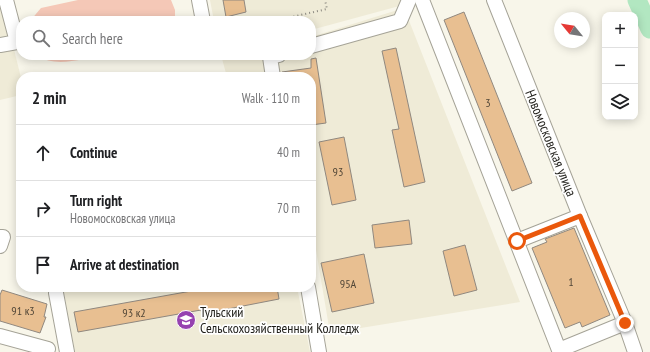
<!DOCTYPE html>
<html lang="en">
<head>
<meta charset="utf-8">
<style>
  :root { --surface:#fff; --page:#f6f6f6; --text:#202124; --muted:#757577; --line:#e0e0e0 }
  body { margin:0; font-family:"PT Sans Narrow",sans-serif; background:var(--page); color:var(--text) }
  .controls { position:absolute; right:12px; top:12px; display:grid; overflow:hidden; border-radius:8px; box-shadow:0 2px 10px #0003 }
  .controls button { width:36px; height:36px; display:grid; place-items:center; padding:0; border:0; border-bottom:1px solid var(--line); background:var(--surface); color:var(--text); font:20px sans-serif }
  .compass { position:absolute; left:554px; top:12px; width:36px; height:36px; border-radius:50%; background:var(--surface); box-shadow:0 2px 10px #0003; rotate:300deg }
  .stop { position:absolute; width:12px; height:12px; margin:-9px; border:3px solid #ea580c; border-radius:50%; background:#fff }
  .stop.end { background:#ea580c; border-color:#fff; box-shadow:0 1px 4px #0008 }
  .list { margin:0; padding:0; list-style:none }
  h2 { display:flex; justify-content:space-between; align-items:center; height:52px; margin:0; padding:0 16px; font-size:17px }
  h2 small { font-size:13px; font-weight:400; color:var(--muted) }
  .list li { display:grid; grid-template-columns:26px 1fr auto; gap:12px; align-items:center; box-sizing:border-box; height:56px; padding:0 16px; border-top:1px solid var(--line) }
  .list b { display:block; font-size:15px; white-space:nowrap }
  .list p { margin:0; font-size:13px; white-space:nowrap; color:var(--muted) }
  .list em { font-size:13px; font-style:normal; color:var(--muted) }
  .icon { flex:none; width:22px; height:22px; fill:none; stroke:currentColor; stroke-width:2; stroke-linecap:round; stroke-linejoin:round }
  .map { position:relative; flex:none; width:650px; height:352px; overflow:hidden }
  .search { position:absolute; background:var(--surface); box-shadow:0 2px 10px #0003; left:16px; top:16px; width:300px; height:44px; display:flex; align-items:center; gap:10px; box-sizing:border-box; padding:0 14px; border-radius:16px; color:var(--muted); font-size:15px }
  .panel { position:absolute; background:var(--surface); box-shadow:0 2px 10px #0003; left:16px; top:72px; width:300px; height:220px; border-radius:16px }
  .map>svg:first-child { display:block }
</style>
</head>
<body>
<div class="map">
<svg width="650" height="352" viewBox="0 0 650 352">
  <rect width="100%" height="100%" fill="#f8f6ea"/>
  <g fill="#efebd7">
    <polygon points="0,0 2,0 21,78 21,95 0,100"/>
    <polygon points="210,0 401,0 403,5 311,30 311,21 214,21"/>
    <polygon points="404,8 520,302 330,333 314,238 311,238 311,77 227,77 221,55 311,55 311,37"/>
    <polygon points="63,287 297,287 310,352 75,352"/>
  </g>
  <g fill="#f5c8b7">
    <polygon points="78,0 171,0 175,10 175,21 30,21 41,8"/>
    <path d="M38,55H103C85,58 54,69 38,55Z"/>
  </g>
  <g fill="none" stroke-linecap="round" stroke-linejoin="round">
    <polyline stroke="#b2e7c1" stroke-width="19" points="637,0 650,29"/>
  </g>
  <g fill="#e8bf91" stroke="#90887f">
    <polygon points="223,0 244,0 246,12 226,17"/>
    <polygon points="464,12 532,183 512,191 444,20"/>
    <polygon points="396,48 425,182 404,187 392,130 399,129 382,51"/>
    <polygon points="316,58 326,123 311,125 311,77 283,77 282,72 311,68 311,59"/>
    <polygon points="344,137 356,200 332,205 319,142"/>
    <polygon points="409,220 412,244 375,248 372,225"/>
    <polygon points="574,228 610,315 582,327 580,322 565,328 532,248 547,242 545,239"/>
    <polygon points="465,245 477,290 454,296 443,251"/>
    <polygon points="364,254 374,303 332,312 321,263"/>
    <polygon points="197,287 277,287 279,299 202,314 201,310 78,332 74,312 197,290"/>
    <polygon points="2,290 47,304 44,317 46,317 40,333 0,321 0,295"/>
  </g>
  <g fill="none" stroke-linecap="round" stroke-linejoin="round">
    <defs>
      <g id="minor">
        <polyline points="199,0 203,21"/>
        <polyline points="422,0 559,350 625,323"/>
        <polyline points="494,0 580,216 625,323 635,352"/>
        <polyline points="0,45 17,42 6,0"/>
        <polyline points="311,46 400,21 409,0"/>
        <polyline points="273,77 270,57 279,55"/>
        <polyline points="0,237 3,237 0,246"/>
        <polyline points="517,241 580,216"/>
        <polyline points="308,287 319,352"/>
        <polyline points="56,293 67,352"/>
        <polyline points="0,336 48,349"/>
      </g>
    </defs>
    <use href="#minor" stroke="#a5a397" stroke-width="16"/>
    <polyline stroke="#8e8c83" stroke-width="2" stroke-dasharray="1 3" stroke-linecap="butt" points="274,21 327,9 325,0"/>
    <use href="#minor" stroke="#fff" stroke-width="14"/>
  </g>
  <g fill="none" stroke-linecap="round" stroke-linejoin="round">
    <polyline stroke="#ea580c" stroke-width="5" points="517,241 580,216 625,323"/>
  </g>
  <defs>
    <symbol id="university-disc" viewBox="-11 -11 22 22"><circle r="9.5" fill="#9642b0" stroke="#fff"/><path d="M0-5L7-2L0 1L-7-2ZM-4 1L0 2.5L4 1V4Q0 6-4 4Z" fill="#fff"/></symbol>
  </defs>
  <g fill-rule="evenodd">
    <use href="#university-disc" x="175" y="309" width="22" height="22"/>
  </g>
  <g text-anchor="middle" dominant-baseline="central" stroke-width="3.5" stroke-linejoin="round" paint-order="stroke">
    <g font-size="12" fill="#514637">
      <text x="488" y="102">3</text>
      <text x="338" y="171">93</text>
      <text x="571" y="281">1</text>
      <text x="348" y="283">95А</text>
      <text x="23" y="310">91 к3</text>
      <text x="134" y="312">93 к2</text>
    </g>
    <g font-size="14" fill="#1f1e19" stroke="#fff">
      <text transform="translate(551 143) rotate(68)">Новомосковская улица</text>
    </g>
    <g font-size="14" fill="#1f1e19" stroke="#fff" text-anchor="start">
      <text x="200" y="312">Тульский<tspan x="200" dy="16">Сельскохозяйственный Колледж</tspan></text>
    </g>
  </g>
</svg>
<div class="controls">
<button>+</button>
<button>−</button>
<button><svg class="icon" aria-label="layers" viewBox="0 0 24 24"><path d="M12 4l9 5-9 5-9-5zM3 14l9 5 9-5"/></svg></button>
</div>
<svg class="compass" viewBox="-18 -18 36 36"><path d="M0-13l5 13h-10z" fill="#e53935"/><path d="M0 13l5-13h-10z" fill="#757577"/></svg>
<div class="stop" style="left:517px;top:241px"></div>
<div class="stop end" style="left:625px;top:323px"></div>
<div class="search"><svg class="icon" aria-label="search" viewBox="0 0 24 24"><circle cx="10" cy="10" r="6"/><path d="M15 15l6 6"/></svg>Search here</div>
<section class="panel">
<h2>2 min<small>Walk · 110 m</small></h2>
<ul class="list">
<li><svg class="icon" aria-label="ahead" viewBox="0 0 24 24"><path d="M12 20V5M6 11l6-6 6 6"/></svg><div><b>Continue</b></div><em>40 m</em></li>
<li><svg class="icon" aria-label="right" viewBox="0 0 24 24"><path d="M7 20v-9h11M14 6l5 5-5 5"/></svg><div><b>Turn right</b><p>Новомосковская улица</p></div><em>70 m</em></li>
<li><svg class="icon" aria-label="arrive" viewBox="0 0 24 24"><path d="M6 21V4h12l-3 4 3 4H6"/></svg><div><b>Arrive at destination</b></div></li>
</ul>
</section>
</div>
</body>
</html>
